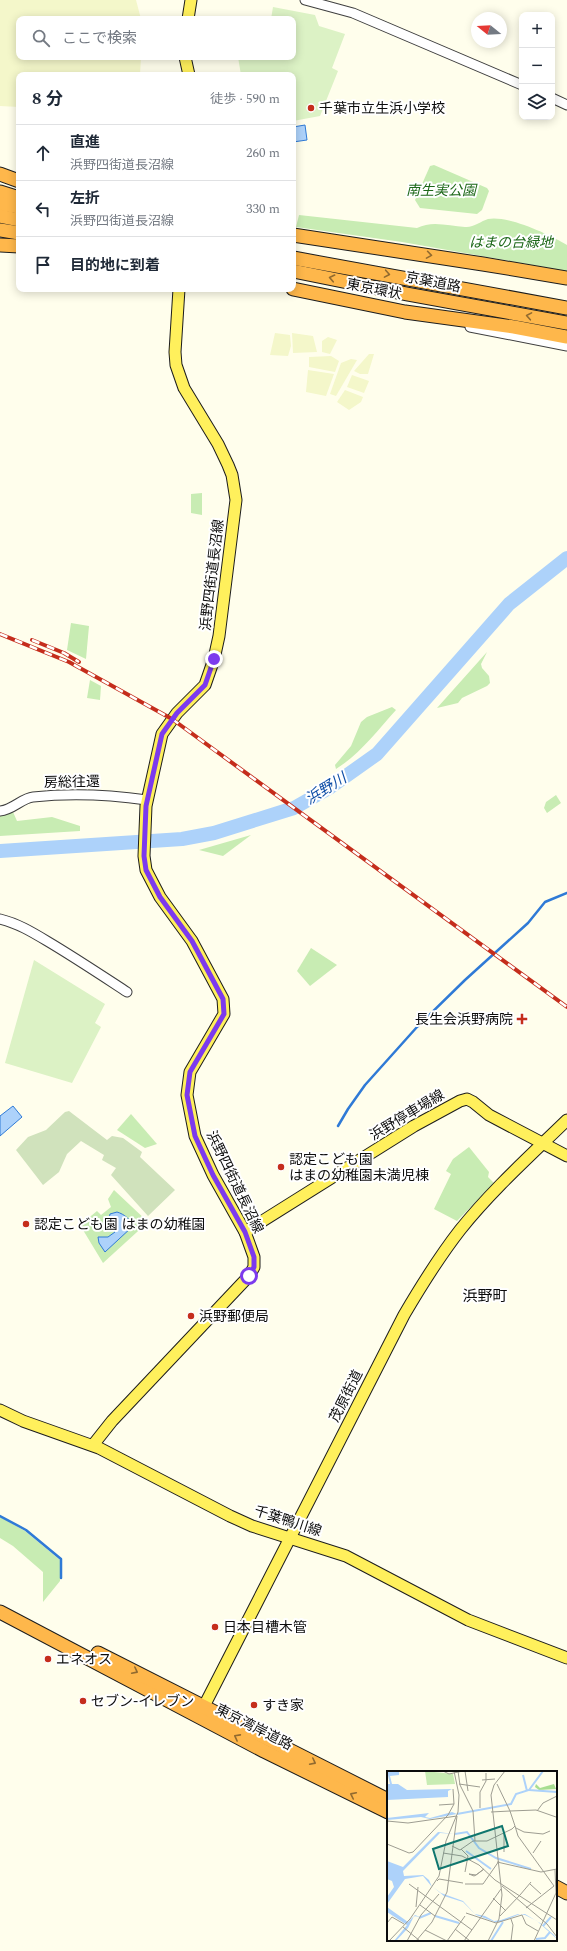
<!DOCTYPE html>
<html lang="ja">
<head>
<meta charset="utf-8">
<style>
  :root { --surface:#fff; --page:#f2f2f3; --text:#1f2937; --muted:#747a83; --line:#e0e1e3 }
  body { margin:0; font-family:Spectral,"Noto Sans JP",serif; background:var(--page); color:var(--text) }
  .controls { position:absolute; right:12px; top:12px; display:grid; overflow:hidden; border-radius:8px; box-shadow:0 2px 10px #0003 }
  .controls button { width:36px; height:36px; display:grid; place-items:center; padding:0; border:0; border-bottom:1px solid var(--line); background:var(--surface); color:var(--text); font:20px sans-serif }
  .compass { position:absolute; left:471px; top:12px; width:36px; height:36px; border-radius:50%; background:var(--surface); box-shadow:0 2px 10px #0003; rotate:288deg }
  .stop { position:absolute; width:12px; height:12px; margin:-9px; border:3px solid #7c3aed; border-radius:50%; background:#fff }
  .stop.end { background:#7c3aed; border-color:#fff; box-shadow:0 1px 4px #0008 }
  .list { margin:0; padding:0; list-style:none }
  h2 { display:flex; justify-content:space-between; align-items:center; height:52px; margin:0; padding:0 16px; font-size:17px }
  h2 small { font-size:13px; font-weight:400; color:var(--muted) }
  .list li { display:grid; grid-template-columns:26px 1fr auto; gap:12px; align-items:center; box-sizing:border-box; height:56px; padding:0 16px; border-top:1px solid var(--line) }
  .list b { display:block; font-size:15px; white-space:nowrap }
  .list p { margin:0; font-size:13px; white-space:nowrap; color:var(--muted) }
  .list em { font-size:13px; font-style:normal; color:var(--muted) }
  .icon { flex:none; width:22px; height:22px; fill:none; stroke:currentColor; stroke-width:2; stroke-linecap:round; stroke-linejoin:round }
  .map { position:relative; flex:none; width:567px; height:1951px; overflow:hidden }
  .search { position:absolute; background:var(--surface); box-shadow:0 2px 10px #0003; left:16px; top:16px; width:280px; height:44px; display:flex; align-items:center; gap:10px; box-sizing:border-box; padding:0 14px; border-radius:8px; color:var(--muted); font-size:15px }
  .panel { position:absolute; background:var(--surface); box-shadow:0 2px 10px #0003; left:16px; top:72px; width:280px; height:220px; border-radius:8px }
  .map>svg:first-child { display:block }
</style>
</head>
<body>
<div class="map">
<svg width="567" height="1951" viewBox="0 0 567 1951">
  <rect width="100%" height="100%" fill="#fffeec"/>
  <g fill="#f4f7ca">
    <polygon points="0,0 136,0 141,19 19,19 19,57 141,57 140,75 19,75 19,107 0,106"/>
    <polygon points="275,333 290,335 291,346 288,356 270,355"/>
    <polygon points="292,333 313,336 317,352 293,353"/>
    <polygon points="328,337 337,340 330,354 322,352 322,341"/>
    <polygon points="369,354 374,354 368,374 360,374 354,371"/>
    <polygon points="331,356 339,361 335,372 309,367 309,357"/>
    <polygon points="351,359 357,360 336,396 330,394 341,363"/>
    <polygon points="308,370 334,374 326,396 306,392"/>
    <polygon points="352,375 369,381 364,393 347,387"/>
    <polygon points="345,390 363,397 361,402 349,410 337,402"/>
  </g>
  <g fill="#c8ecb3">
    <polygon points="434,165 487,188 489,191 482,210 477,214 420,208 415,200 430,166"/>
    <path d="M299,215L417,228C432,220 449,226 465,227C473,228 481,221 488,219C508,215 550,235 567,245V271L402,242L296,227Z"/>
    <polygon points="202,493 202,515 191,513 191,494"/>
    <polygon points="71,623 89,626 86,659 67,650"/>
    <polygon points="487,652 481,664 482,668 489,676 490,683 487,686 462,698 458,703 437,708"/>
    <polygon points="90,680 101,686 100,700 87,698"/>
    <path d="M392,707L396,710C377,731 360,754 336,769L335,765L351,746L361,722L367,717Z"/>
    <polygon points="556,795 561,803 547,813 544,808 546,802"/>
    <polygon points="13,812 17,821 52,817 80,826 80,831 0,836 0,815"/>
    <polygon points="251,835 223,856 199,850"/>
    <polygon points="311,948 337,965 310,986 297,971"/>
    <polygon points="131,1114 157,1144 145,1148 117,1130"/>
    <polygon points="469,1147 489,1172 488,1177 494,1183 457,1221 434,1209 451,1174 446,1171 453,1159"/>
    <polygon points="114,1190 148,1222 103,1263 80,1225 97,1211 101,1215 111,1207 108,1199"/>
    <polygon points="0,1517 25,1531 60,1560 60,1581 43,1602 43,1572 13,1546 0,1538"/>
  </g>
  <polygon fill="#d0e2bc" points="69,1111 107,1140 112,1136 123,1138 142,1152 140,1157 175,1190 148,1216 111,1175 116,1168 102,1160 104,1155 81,1141 67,1154 59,1172 43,1185 16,1150 28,1137 46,1130 65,1112"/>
  <g fill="#dcf2c5">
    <polygon points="273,7 315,15 319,26 345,34 332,68 338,71 320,116 293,121 293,75 241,75 238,57 293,57 293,19 271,19"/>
    <polygon points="34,960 105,1004 95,1023 101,1027 72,1083 5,1063"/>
  </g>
  <g fill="#add2fa" stroke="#2f7ad6">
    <polygon points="305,125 307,140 293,142 293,127"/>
    <polygon points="13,1106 22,1117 0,1136 0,1116"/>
    <path d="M117,1212C124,1214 132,1220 132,1227L105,1252L99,1243L98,1237H108L115,1232L108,1223L110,1214Z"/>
  </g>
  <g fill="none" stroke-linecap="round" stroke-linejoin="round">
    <g stroke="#2f7ad6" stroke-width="2.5">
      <polyline points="338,1126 348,1109 365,1085 417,1027 465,980 528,923 545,902 567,893"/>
      <polyline points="0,1516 26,1530 61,1559 61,1578"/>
    </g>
    <polyline stroke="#add2fa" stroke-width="14" points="0,851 182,839 214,833 294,808 329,788 377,754 509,604 567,558"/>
    <defs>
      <g id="minor">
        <polyline points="305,0 353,13 522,85"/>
        <polyline points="552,98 567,105"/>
        <polyline points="470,327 567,346"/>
        <path d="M0,811C13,810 22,798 33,797C69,793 112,795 147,800"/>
        <path d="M0,919C17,923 32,932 47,941C74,957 101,975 127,992"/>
      </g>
      <g id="major">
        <polyline points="188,19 191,0"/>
        <polyline points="185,57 189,75"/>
        <polyline points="245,1232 414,1126 460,1101 467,1099 473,1102 489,1115 567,1156"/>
        <polyline points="0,1410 23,1421 99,1448 230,1516 252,1526 346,1556 468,1620 567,1658"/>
        <polyline points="93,1445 112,1421 249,1276 254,1267 254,1257 245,1232 213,1175 195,1136 187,1095 190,1072 224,1014 223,999 192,941 160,897 146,870 144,856 146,806 162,734 177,713 205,685 214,659 219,636 236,500 232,475 228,465 218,444 184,388 176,365 175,352 179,289"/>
        <path d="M200,1714L404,1315C421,1286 439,1257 460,1230C492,1190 530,1156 567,1120"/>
      </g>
      <g id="highway">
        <polyline points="0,174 19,181"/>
        <polyline points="0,192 19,198"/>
        <polyline points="0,204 19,207"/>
        <polyline points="0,216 19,220"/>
        <polyline points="0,230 19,233"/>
        <polyline points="293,235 483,264 567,278"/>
        <polyline points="0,245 19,246"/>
        <polyline points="293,258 567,308"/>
        <polyline points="293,271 407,294 567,323"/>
        <polyline points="293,289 405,312 514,327 567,337"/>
        <polyline points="0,1612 264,1751 388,1812"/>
        <polyline points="98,1653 388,1800"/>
        <polyline points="556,1887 567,1893"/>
      </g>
    </defs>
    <use href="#minor" stroke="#3f3f3f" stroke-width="11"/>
    <use href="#major" stroke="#1d1d1d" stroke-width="13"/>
    <use href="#highway" stroke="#1d1d1d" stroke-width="15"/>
    <use href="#minor" stroke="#fff" stroke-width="9"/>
    <use href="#major" stroke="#fff05c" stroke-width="11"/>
    <use href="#highway" stroke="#feb74b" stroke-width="13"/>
    <defs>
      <g id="rail">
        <polyline points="0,634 69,662 172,719 567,1007"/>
        <polyline points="32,640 64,653 79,662"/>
      </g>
    </defs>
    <use href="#rail" stroke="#c52d1c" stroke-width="4"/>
    <use href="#rail" stroke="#fff" stroke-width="2.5" stroke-dasharray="8" stroke-linecap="butt"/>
  </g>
  <defs><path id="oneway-chevron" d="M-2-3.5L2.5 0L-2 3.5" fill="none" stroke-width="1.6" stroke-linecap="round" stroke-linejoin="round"/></defs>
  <g stroke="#916a2f">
    <use href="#oneway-chevron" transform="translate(429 255) rotate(9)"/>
    <use href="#oneway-chevron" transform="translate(387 274) rotate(10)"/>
    <use href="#oneway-chevron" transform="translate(332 278) rotate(-168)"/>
    <use href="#oneway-chevron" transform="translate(529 316) rotate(-170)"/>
    <use href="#oneway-chevron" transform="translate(135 1671) rotate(27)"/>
    <use href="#oneway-chevron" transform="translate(237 1737) rotate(-152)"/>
    <use href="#oneway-chevron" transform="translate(313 1762) rotate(27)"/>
    <use href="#oneway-chevron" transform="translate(353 1795) rotate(-154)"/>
  </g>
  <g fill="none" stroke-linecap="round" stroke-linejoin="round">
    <polyline stroke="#7c3aed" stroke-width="5" points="214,659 205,685 177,713 162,734 146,806 144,856 146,870 160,897 192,941 223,999 224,1014 190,1072 187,1095 195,1136 213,1175 245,1232 254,1257 254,1267 249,1276"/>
  </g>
  <g fill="#c52d1c" stroke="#fff" stroke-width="1.5">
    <circle cx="311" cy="108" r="4"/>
    <path d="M520 1013h4v4h4v4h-4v4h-4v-4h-4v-4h4z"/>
    <circle cx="281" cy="1167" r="4"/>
    <circle cx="26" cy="1224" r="4"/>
    <circle cx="191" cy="1316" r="4"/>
    <circle cx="215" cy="1627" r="4"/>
    <circle cx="48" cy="1659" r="4"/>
    <circle cx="83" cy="1701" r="4"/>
    <circle cx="254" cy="1705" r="4"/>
  </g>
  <g text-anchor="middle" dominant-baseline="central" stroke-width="4" stroke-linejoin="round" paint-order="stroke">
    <g font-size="14" fill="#0c0c0c" stroke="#fff" text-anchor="start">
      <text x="319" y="108">千葉市立生浜小学校</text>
      <text x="513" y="1019" text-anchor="end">長生会浜野病院</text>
      <text x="289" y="1159">認定こども園<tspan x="289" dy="16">はまの幼稚園未満児棟</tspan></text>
      <text x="34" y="1224">認定こども園 はまの幼稚園</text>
      <text x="199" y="1316">浜野郵便局</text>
      <text x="223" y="1627">日本目槽木管</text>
      <text x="56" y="1659">エネオス</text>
      <text x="91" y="1701">セブン-イレブン</text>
      <text x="262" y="1705">すき家</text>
    </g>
    <g font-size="14" font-style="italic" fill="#1d6819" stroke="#fff">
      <text x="441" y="190">南生実公園</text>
      <text x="511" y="242">はまの台緑地</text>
    </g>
    <g font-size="14" fill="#0c0c0c" stroke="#fff">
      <text transform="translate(433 282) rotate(11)">京葉道路</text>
      <text transform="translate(374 289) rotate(11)">東京環状</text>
      <text transform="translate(212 575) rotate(-83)">浜野四街道長沼線</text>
      <text transform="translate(72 782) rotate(-1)">房総往還</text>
      <text transform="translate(407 1115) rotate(-31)">浜野停車場線</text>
      <text transform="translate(235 1182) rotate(64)">浜野四街道長沼線</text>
      <text transform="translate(346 1396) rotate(-63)">茂原街道</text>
      <text transform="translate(288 1521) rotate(18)">千葉鴨川線</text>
      <text transform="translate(254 1727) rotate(27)">東京湾岸道路</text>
    </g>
    <g font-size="15" font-style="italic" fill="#0e4da6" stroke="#fff">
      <text transform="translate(326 789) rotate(-32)">浜野川</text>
    </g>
    <g font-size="15" fill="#0c0c0c" stroke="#fff">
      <text x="485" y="1296">浜野町</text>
    </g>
  </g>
  <g transform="translate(387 1771)">
    <rect width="170" height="170" fill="#fffeec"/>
    <path d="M38,0L66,3L68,13L40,14Z" fill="#c8ecb3"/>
    <path d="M149,13L153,17L167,13L169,18L152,19L148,16Z" fill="#a8de91"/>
    <path d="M0,0H12V4L3,5L5,13H11L20,19L65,18L61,20V26L0,29V13H3ZM65,41L70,43L43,48L34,46L0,49V47L42,42L38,46L43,47ZM51,61L67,63L53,62L16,100L17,105L36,104L42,109L45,116L36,105L18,108L0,133V126L7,116L5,110L0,108V90L16,96ZM46,116L54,122L76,130L88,143L98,145L107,150L114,149L131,143H138L153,152L167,164L170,168L150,150L138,144L133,143L114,151H108L89,144L76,131L57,125ZM0,136L21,151L28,144L33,146L27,145L21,157L9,170H7L20,154L0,141Z" fill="#add2fa"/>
    <path fill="none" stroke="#add2fa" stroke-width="2" d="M136,4L140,20M142,19L170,21M70,43L124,33L129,23L142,19L156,0M68,63L80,61L92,77L109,87L144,98M79,80L104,98M48,145L72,152M32,147L44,142M156,155L164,146M149,168L158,167L163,161M104,170L116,151"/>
    <path fill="none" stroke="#9e9d92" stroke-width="1" d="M56,0L62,3L76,0M71,0L73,14L86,40L88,70M78,0L81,20M95,9L108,8M72,13L93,16M52,34L67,33M93,37V21L99,10V2M150,40L156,32L170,25M104,41L123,40L110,13M0,50L21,52L70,45M128,55L131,65L167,115M129,57L137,61L156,63L163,60M0,73L22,82L26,81L61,44L67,33L66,18M65,75L73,79L86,70H100L125,58L128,55L123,40L149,39L169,46M74,78L81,85L78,101M117,81V62M56,82L75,85L92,94L108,109L170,149M146,82L154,70M110,91L154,101L170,98M97,98L89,104L87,105L82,103L89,104ZM50,110L52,108L76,112M22,113L85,159M78,113H96L112,90M143,113L154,123M115,115L160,153L170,166M133,124L144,111M106,127L119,140M33,134L48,145M29,136L31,116M139,137L167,115M79,142L109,152L135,144L139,153L151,160M113,145L133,124M124,148L126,154L124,170M0,152L5,146L17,153M16,156L33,170M68,158L83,170M38,159L60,170M2,170L23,148L52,105L59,70L71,41L72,24L67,0M20,170L34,144L52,123M29,170L45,151L60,121L70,45M60,170L78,145M77,170L114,118M101,170L112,148L115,124L104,24L107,14L118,0M147,170L169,122L168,99"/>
    <path fill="#0f766e" fill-opacity="0.15" stroke="#0f766e" stroke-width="2" d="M115,55L121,75L52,98L46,78Z"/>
    <rect width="170" height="170" fill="none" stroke="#0c0c0c" stroke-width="2"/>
  </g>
</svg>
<div class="controls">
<button>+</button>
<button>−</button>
<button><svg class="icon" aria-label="layers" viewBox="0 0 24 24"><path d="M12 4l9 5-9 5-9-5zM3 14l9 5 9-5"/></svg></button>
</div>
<svg class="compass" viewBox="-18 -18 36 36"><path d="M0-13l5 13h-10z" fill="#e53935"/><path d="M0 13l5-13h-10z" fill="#747a83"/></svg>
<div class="stop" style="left:249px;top:1276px"></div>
<div class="stop end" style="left:214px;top:659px"></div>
<div class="search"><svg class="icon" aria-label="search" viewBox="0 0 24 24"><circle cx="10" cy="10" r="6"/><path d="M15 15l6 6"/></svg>ここで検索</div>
<section class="panel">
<h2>8 分<small>徒歩 · 590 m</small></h2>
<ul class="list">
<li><svg class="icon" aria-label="ahead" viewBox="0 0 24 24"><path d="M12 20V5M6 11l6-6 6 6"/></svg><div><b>直進</b><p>浜野四街道長沼線</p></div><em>260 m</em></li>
<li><svg class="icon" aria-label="left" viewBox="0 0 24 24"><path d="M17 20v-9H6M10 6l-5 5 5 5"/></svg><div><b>左折</b><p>浜野四街道長沼線</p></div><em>330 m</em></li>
<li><svg class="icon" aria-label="arrive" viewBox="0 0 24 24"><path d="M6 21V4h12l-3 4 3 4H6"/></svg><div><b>目的地に到着</b></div></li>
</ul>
</section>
</div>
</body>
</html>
